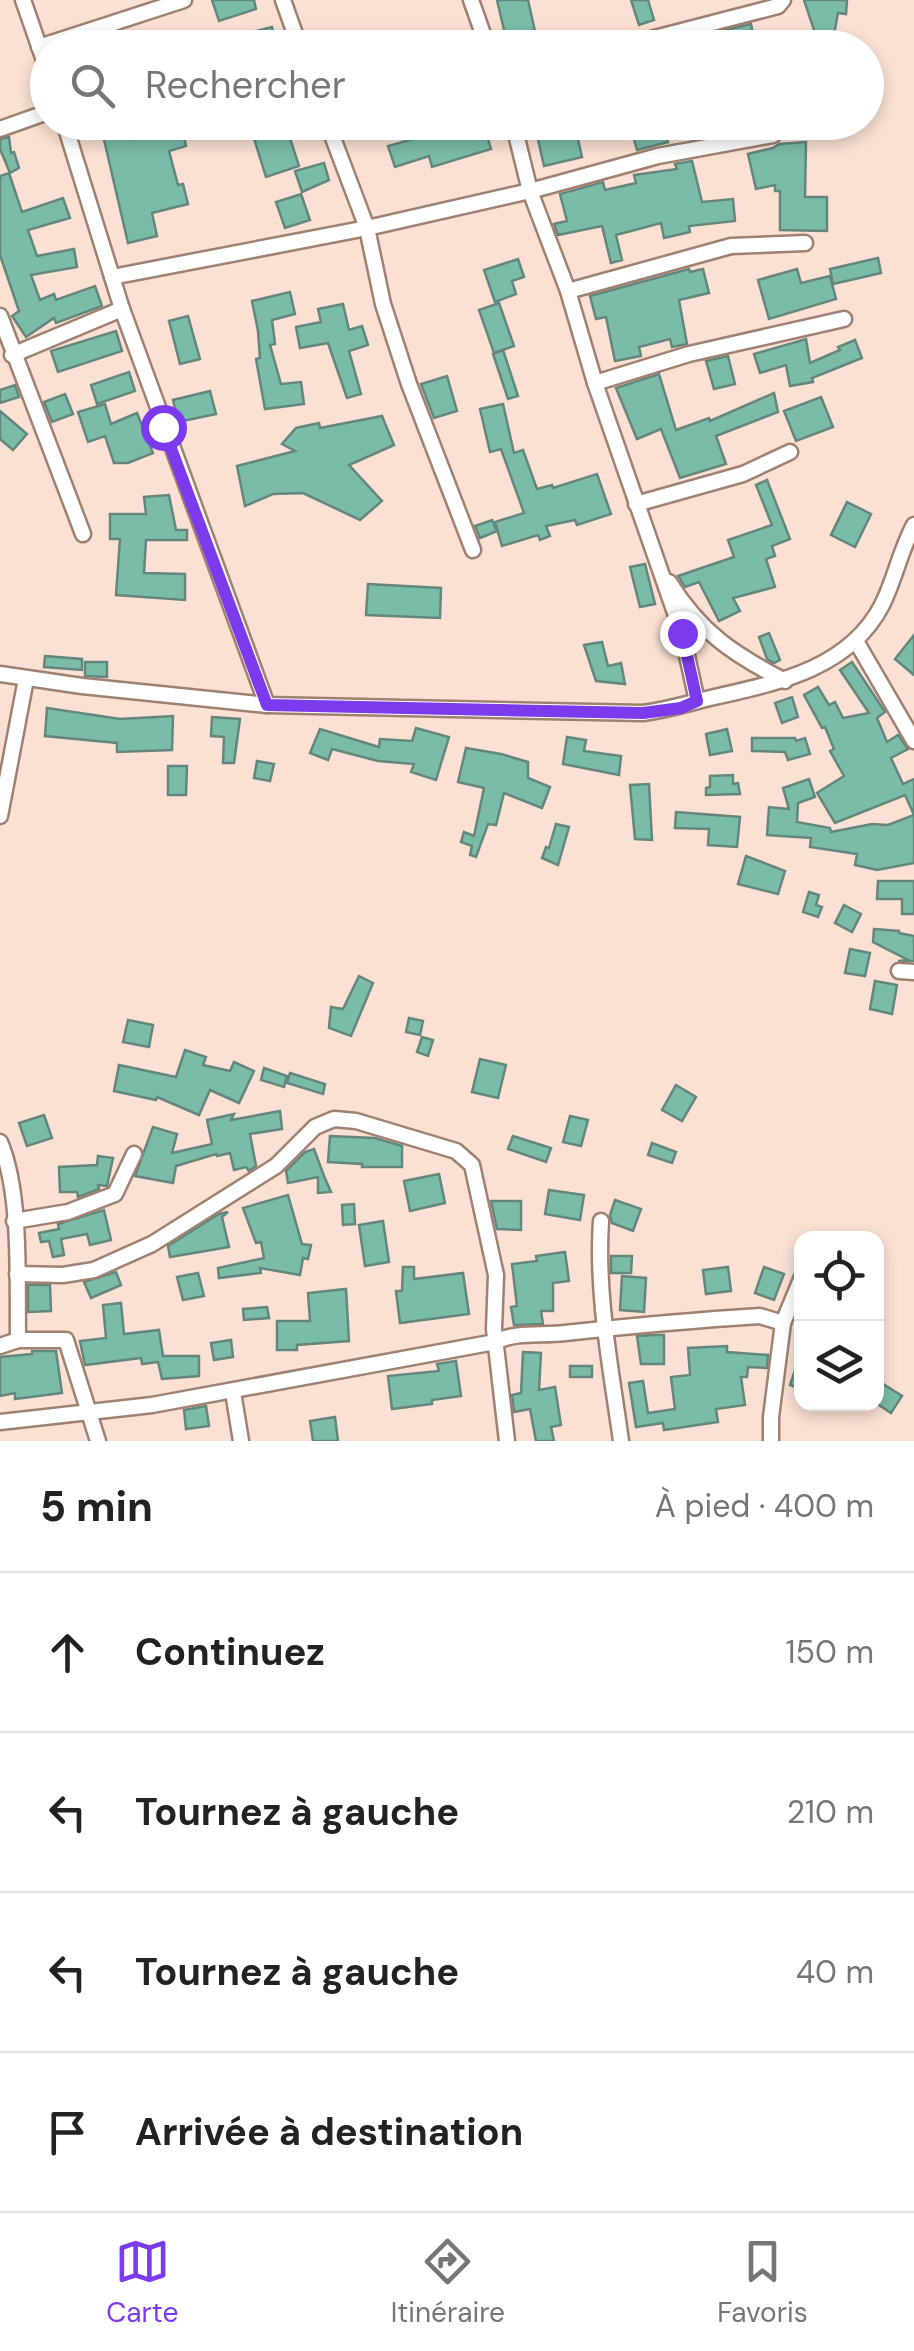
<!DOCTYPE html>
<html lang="fr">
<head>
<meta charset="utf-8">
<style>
  :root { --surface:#fff; --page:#f2f2f2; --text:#222; --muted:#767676; --line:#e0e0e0; --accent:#7c3aed }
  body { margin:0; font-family:"DM Sans",sans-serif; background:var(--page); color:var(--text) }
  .controls { position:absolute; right:30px; bottom:30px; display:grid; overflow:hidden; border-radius:20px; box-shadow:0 5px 15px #0003 }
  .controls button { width:90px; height:90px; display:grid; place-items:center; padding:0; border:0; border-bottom:2px solid var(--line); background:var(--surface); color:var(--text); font:50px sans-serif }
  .stop { position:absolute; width:30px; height:30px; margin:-22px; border:8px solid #7c3aed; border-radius:50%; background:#fff }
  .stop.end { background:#7c3aed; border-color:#fff; box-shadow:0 2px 10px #0008 }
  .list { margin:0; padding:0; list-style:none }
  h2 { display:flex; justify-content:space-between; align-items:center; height:130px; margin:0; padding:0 40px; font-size:42px }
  h2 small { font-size:32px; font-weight:400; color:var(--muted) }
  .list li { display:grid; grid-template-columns:65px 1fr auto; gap:30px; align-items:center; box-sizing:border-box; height:160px; padding:0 40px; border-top:2px solid var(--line) }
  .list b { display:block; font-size:38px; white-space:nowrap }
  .list em { font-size:32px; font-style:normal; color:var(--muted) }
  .icon { flex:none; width:55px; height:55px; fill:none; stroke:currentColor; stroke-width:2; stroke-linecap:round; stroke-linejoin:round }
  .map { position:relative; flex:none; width:914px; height:1441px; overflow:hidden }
  .search { position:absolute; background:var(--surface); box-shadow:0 5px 15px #0003; left:30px; right:30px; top:30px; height:110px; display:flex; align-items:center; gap:25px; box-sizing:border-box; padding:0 35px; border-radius:55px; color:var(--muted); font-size:38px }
  .sheet { height:770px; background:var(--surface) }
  nav { display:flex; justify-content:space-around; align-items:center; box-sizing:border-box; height:140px; border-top:2px solid var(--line); background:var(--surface); font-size:28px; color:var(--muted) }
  nav a { display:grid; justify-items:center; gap:5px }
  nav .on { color:var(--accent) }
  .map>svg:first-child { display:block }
</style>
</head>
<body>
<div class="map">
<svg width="914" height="1441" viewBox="0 0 914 1441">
  <rect width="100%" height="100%" fill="#fbe0d3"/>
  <g fill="#7bbca9" stroke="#63877c" stroke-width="2.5">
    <polygon points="212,0 254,0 256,9 219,21"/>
    <polygon points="497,0 528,0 537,40 508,47"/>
    <polygon points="631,0 648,0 654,20 639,25"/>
    <polygon points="804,0 847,0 846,14 838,13 834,35 816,36"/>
    <polygon points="751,24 756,48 731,48 726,30"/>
    <polygon points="272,27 277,48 256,48 252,32"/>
    <polygon points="282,122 317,122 317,125 289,135 299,166 266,177 252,132"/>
    <polygon points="419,122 483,122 491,149 432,167 429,156 395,167 388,146 424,136"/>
    <polygon points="534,122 574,122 582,157 544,166"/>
    <polygon points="629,122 662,122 668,142 637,150"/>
    <polygon points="690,122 742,122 742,130 692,136"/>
    <polygon points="131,125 135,139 182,128 186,146 169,151 178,185 183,184 188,204 152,213 157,236 128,243 102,131"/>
    <polygon points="9,137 11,153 14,152 19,168 10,173 0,149 0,139"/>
    <polygon points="806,142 805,197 827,197 827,231 780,230 780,191 775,191 775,185 756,189 748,154 773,148 779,144"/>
    <polygon points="692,161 702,202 733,199 735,221 689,226 690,232 664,238 661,223 616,235 622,260 611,263 602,226 558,235 554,224 567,221 560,194 603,182 605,190 636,183 634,175 677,169 675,164"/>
    <polygon points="324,163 329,180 302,192 295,171"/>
    <polygon points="9,173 22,212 63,198 70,218 28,230 37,256 74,249 77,267 31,275 40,300 54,294 56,300 95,286 102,306 56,323 54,318 26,337 12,316 19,311 0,255 0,176"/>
    <polygon points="301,194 310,220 285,228 276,202"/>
    <polygon points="878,258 881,273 833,284 830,269"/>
    <polygon points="518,259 524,277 512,281 516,294 495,302 484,270"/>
    <polygon points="689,269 690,272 703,269 709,293 679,300 687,344 672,347 670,339 639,347 641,356 615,361 606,317 596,319 590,296"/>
    <polygon points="797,269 801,283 830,276 836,299 769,319 758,280"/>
    <polygon points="290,292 295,314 272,320 275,344 270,345 281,384 301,382 304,404 265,409 256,359 260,358 258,331 252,301"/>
    <polygon points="499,303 514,346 494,353 479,310"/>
    <polygon points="343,304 349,330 362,326 368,345 349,351 361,394 347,398 328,343 300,348 296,327 321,322 318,309"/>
    <polygon points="188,316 200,359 180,364 169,321"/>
    <polygon points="116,331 122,351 58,372 51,351"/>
    <polygon points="806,339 810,363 840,350 838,347 855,340 862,358 812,378 813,382 790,386 786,365 760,373 754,354"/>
    <polygon points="503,350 518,396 508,399 493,354"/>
    <polygon points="728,356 735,384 714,389 706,361"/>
    <polygon points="129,372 135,391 97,404 91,385"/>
    <polygon points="659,374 676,430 709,418 710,421 774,393 778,412 716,436 726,464 680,478 661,429 637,439 616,388"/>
    <polygon points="447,376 457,411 434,418 421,384"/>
    <polygon points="15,385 19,397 0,403 0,390"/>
    <polygon points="210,391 216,414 178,422 173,400"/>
    <polygon points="65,394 73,414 52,422 44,402"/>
    <polygon points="821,397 833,427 796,441 784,411"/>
    <polygon points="105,404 111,424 137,413 153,453 128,463 114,463 105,436 88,442 78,412"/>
    <polygon points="503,404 514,453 523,450 537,489 552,485 553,488 597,474 611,514 577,525 575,520 546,526 550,536 540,540 538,535 502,546 495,522 524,513 501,449 490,452 480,409"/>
    <polygon points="0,411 27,434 13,450 0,439"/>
    <polygon points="382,416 394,445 349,465 382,501 360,520 303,493 273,494 245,506 237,466 295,451 282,444 296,428 319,423 320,428"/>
    <polygon points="767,480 790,539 772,546 775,556 766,559 775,587 733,598 740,611 719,621 699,582 685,587 678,576 734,557 728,540 772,525 756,485"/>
    <polygon points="169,495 176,530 187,530 187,540 146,540 144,573 185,574 185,600 116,595 120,539 110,539 110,514 146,514 144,497"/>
    <polygon points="847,502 871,514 855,547 831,535"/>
    <polygon points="492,520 497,531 480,538 475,526"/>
    <polygon points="645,564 655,604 640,607 630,567"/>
    <polygon points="368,584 441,588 440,618 366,615"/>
    <polygon points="769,633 780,660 774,663 767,659 759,637"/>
    <polygon points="914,635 914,675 895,659"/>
    <polygon points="602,642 608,666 621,663 625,684 596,681 584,645"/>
    <polygon points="45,656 82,659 82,670 44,667"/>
    <polygon points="85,662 107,662 107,677 85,676"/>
    <polygon points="852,662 885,712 877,718 887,742 898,735 908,749 891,758 903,784 914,779 914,863 877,870 855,865 857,854 810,847 811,838 767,835 769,807 789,809 783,788 809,779 815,797 798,803 797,822 830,828 831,832 872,824 888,825 914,815 905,795 835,823 817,793 844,776 830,751 834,749 825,727 822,728 804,695 818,687 829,705 835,702 843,718 869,713 840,670"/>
    <polygon points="792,697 798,717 782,723 775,703"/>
    <polygon points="47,708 120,719 173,716 172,750 117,752 117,743 45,736"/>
    <polygon points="212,717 240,719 234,763 223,763 224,737 211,736"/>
    <polygon points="416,728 449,737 436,780 411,772 414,764 378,761 332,749 328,760 310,753 320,729 379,747 380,739 412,741"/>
    <polygon points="727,729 732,751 710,755 706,734"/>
    <polygon points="567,737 586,740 584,751 621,756 619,775 563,764"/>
    <polygon points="752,738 795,738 796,741 805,738 810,754 788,760 785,752 752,751"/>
    <polygon points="466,748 501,754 528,762 528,778 550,787 542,808 504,793 496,825 488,824 476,857 470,855 472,846 461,842 464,832 474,836 484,788 458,782"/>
    <polygon points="257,761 274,764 270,781 254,778"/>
    <polygon points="168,766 187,766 186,795 168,795"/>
    <polygon points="733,775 733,784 738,783 740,794 706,795 706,788 710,787 710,776"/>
    <polygon points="649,784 652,840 635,839 630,785"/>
    <polygon points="676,812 740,817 737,847 708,845 709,829 675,828"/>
    <polygon points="556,824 569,827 558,865 542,858 546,847 549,848"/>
    <polygon points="746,856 785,871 778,894 738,884"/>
    <polygon points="878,881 914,881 914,914 902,914 902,899 877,899"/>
    <polygon points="809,892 819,895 816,905 822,907 818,917 803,912"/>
    <polygon points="844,905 861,914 852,932 835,923"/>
    <polygon points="874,929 899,931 899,933 914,936 914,961 898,961 908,960 873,942"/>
    <polygon points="850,949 870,953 865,976 845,973"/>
    <polygon points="359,976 373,983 351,1036 329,1028 331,1007 343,1009"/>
    <polygon points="875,981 897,985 892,1014 870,1009"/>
    <polygon points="409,1018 423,1021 420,1035 406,1032"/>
    <polygon points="128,1020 153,1025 149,1047 123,1042"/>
    <polygon points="422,1037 433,1040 428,1056 417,1052"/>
    <polygon points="185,1050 206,1057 203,1065 230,1071 234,1062 254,1071 239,1103 210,1090 199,1115 157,1097 156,1100 114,1091 119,1065 176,1077"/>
    <polygon points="480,1059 506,1065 498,1098 472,1092"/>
    <polygon points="264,1068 287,1076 284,1087 261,1080"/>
    <polygon points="290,1073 325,1084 323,1094 287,1083"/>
    <polygon points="676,1085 696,1097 682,1121 662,1110"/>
    <polygon points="280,1111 282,1129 250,1134 256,1166 249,1171 246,1167 234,1170 230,1153 217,1156 216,1154 176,1166 173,1183 135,1176 153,1127 177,1134 172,1153 212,1144 207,1120 234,1114 231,1120"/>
    <polygon points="44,1115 52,1138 27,1146 19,1123"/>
    <polygon points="570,1116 588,1120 581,1146 563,1142"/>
    <polygon points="330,1136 375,1138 402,1146 402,1167 362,1167 362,1164 328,1162"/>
    <polygon points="513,1136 551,1148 546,1162 508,1149"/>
    <polygon points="652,1143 676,1152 672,1163 648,1155"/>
    <polygon points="314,1149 324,1176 331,1192 318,1193 318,1177 288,1183 286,1171 305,1152"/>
    <polygon points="98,1156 113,1158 107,1186 98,1185 99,1189 78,1197 77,1192 60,1192 59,1167 97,1165"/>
    <polygon points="439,1174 445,1203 410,1211 404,1181"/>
    <polygon points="549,1190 584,1195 580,1220 545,1214"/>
    <polygon points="288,1195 302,1244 311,1245 308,1259 303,1258 300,1275 260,1268 261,1273 219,1278 218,1268 264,1258 261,1242 256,1243 243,1208"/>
    <polygon points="615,1200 641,1209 633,1231 612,1223 610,1215"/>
    <polygon points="491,1201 521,1201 521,1230 497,1229"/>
    <polygon points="354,1204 355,1224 343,1225 342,1205"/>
    <polygon points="104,1210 111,1240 90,1245 87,1234 61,1239 64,1255 53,1257 49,1241 41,1242 39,1233 59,1229 58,1224"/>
    <polygon points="228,1212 222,1217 229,1247 170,1257 168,1246 219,1214"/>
    <polygon points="383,1221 389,1262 365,1266 359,1225"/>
    <polygon points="565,1252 569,1281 553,1283 553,1311 541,1311 543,1324 514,1325 511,1307 517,1306 512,1264 537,1261 536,1256"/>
    <polygon points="611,1256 632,1256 631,1273 611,1273"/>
    <polygon points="403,1267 414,1267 414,1279 463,1273 469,1314 400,1323 396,1291 402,1291"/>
    <polygon points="728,1267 731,1291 706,1294 703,1270"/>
    <polygon points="764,1267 784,1274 774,1300 755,1293"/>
    <polygon points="116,1272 121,1285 91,1298 84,1282"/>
    <polygon points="198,1273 204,1296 183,1300 177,1277"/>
    <polygon points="622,1276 646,1278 644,1312 620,1310"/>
    <polygon points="28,1285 50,1285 51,1311 28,1312"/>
    <polygon points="346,1289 349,1341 297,1345 297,1350 277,1350 277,1321 310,1321 308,1293"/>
    <polygon points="121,1303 124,1334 159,1330 163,1356 199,1356 199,1376 162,1379 158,1362 142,1364 141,1358 85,1365 80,1341 106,1338 103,1305"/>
    <polygon points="267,1307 269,1318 244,1320 243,1309"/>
    <polygon points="654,1335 664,1335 664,1364 641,1364 637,1336"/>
    <polygon points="231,1340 233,1357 214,1360 211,1343"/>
    <polygon points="727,1346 727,1352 768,1355 767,1368 748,1367 747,1377 741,1377 745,1405 716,1409 718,1422 664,1430 663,1423 636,1427 629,1383 643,1381 648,1413 675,1409 671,1377 690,1375 688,1348"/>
    <polygon points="32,1351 56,1351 62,1393 15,1399 15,1393 0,1396 0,1357 32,1354"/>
    <polygon points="523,1352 541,1353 539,1390 555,1387 561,1425 551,1427 554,1441 536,1441 530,1409 514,1412 512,1395 521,1393"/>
    <polygon points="800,1356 802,1357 802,1389 790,1385"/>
    <polygon points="456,1361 461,1396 432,1400 432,1404 392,1409 388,1376 439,1371 437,1364"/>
    <rect x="570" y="1366" width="22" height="11"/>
    <polygon points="880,1382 902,1396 891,1413 876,1403 876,1388"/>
    <polygon points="206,1406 209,1426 186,1429 184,1410"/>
    <polygon points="335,1417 338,1441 313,1441 310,1421"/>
  </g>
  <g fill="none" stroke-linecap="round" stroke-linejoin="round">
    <defs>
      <g id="minor">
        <polyline points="23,0 48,72"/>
        <polyline points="283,0 300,48"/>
        <polyline points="471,0 488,48"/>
        <polyline points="39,47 184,0"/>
        <polyline points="616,48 778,6 783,0"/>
        <polyline points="64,122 122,309 267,705"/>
        <polyline points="327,122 367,228 383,304 409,384 473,550"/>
        <polyline points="513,122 530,191 568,291 595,383 682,633 697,701"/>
        <polyline points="0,129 48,112"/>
        <polyline points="112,277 367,228 530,191 658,156 773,135"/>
        <polyline points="568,291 731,246 805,243"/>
        <polyline points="0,316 83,534"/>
        <polyline points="12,355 122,309"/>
        <polyline points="595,383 689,354 844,319"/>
        <polyline points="636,504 743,474 790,452"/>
        <path d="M669,582C701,633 733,654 785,681"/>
        <polyline points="856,641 914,741"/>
        <path d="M0,674L82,686L267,705L643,713C672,709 691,702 719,696C781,682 850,667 882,605C895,579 900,551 914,525"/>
        <polyline points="0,816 26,679"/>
        <polyline points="899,971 914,972"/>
        <path d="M0,1142C22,1194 17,1283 18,1340"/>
        <polyline points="14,1221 68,1212 115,1194 134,1154"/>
        <path d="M601,1221C596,1295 611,1368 621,1441"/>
        <polyline points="17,1274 63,1275 94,1270 152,1244 276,1166 315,1127 334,1119 356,1121 456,1151 472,1165 496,1275 494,1329 507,1441"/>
        <polyline points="0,1346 18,1340 66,1340 98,1441"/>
        <polyline points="233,1392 241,1441"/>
        <path d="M0,1422L152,1405L495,1342C517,1331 541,1336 565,1333C630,1326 695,1320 760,1316L783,1323"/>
        <polyline points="771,1441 771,1417 783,1323 802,1277"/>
      </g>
    </defs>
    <use href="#minor" stroke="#9f8171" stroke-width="19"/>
    <use href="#minor" stroke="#fff" stroke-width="14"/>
  </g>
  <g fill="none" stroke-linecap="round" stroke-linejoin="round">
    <polyline stroke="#7c3aed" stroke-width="12" points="163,427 267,705 643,713 681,708 697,701 682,633"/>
  </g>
</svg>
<div class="controls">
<button><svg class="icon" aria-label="locate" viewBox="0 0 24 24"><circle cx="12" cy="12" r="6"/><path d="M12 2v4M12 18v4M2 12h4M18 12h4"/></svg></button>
<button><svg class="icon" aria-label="layers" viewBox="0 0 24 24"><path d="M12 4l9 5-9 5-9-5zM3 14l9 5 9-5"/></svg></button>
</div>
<div class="stop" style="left:163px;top:427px"></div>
<div class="stop end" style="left:682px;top:633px"></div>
<div class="search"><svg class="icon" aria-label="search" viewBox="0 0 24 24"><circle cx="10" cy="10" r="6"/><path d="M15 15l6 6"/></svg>Rechercher</div>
</div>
<section class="sheet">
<h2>5 min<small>À pied · 400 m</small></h2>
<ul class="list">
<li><svg class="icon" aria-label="ahead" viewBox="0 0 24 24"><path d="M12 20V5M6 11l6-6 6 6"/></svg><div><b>Continuez</b></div><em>150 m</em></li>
<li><svg class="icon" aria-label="left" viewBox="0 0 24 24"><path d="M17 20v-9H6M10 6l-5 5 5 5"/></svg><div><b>Tournez à gauche</b></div><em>210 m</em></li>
<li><svg class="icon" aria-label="left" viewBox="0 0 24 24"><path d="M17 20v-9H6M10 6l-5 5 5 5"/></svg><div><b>Tournez à gauche</b></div><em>40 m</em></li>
<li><svg class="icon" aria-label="arrive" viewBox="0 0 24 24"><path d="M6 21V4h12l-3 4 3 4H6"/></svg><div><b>Arrivée à destination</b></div></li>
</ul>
</section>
<nav>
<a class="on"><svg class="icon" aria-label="map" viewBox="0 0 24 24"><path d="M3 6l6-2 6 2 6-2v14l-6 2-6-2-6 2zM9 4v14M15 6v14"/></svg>Carte</a>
<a><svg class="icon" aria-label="directions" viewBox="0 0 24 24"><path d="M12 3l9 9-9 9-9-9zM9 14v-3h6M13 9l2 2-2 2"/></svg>Itinéraire</a>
<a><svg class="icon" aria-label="saved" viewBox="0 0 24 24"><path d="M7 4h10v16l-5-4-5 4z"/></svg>Favoris</a>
</nav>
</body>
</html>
